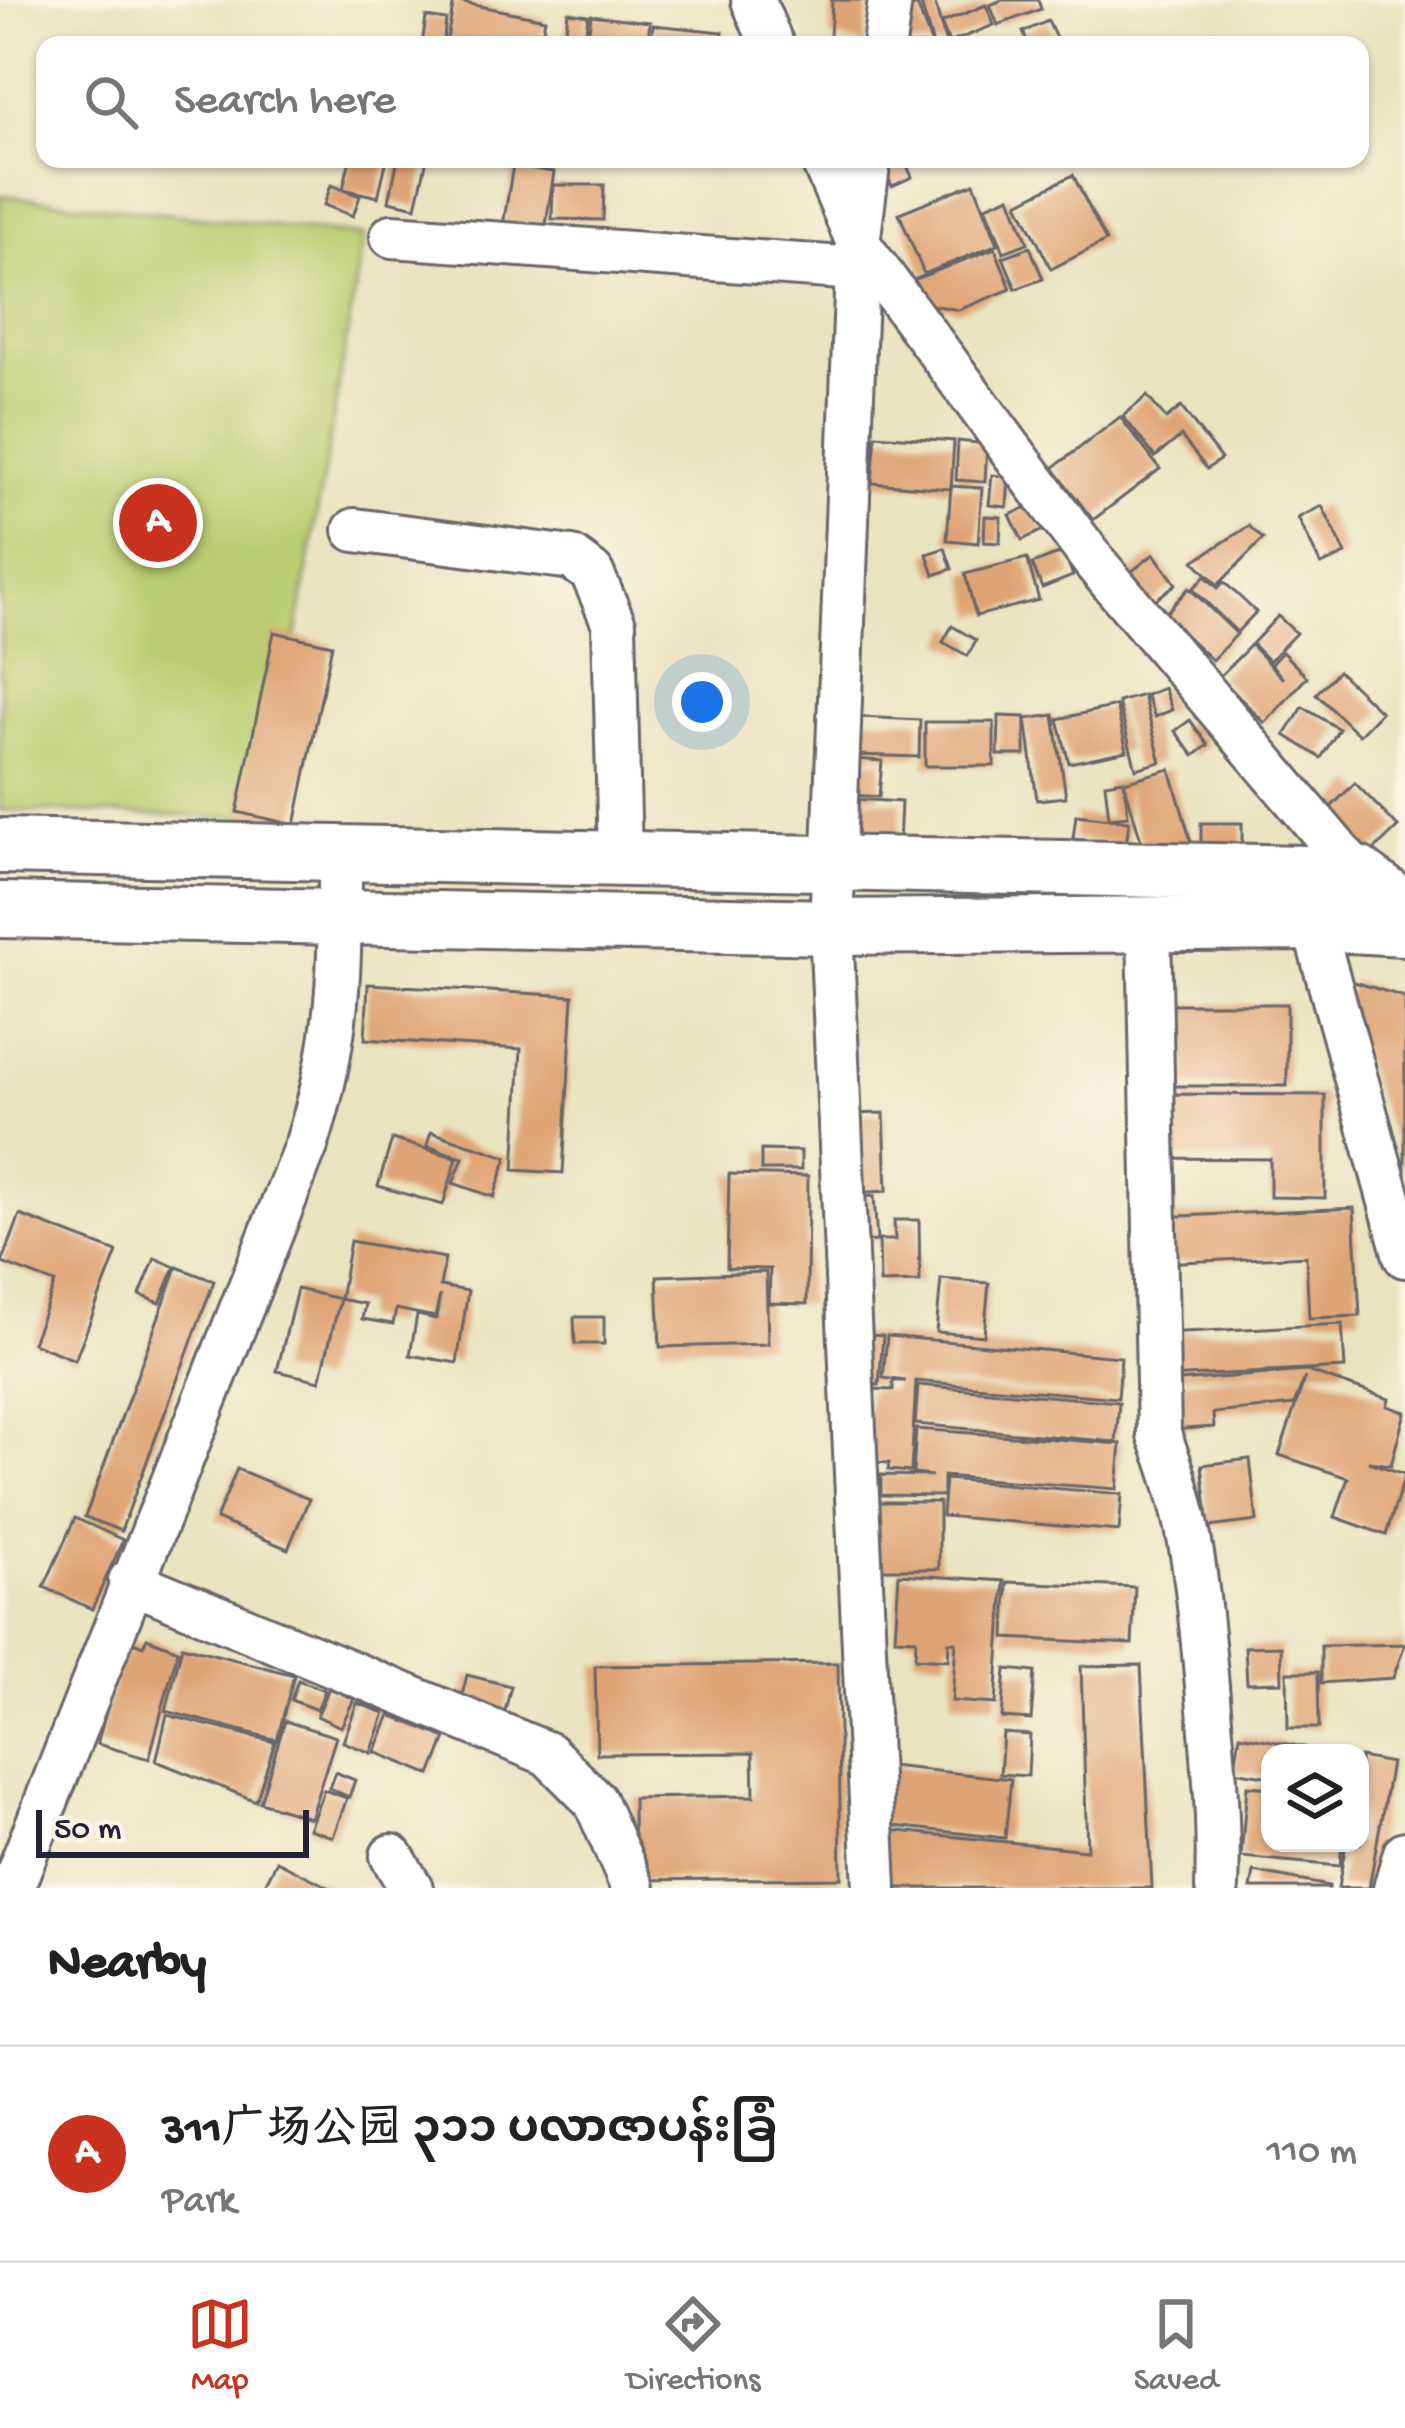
<!DOCTYPE html>
<html lang="en">
<head>
<meta charset="utf-8">
<style>
  :root { --surface:#fff; --page:#f2f2f2; --text:#222; --muted:#767676; --line:#e0e0e0; --accent:#c8321e }
  body { margin:0; font-family:"Gochi Hand","LXGW WenKai TC","Noto Sans Myanmar",sans-serif; background:var(--page); color:var(--text) }
  .controls { position:absolute; right:36px; bottom:36px; display:grid; overflow:hidden; border-radius:24px; box-shadow:0 3px 9px #0004 }
  .controls button { width:108px; height:108px; display:grid; place-items:center; padding:0; border:0; border-bottom:3px solid var(--line); background:var(--surface); color:var(--text); font:60px sans-serif }
  .scale { position:absolute; left:36px; bottom:30px; width:273px; box-sizing:border-box; padding-left:12px; border:6px solid #22223b; border-top:0; font-size:33px; line-height:42px; white-space:nowrap; color:#22223b; -webkit-text-stroke:9px #fcf5e5; paint-order:stroke }
  .you { position:absolute; left:702px; top:702px; width:42px; height:42px; margin:-30px; border:9px solid #fff; border-radius:50%; background:#1a73e8; box-shadow:0 0 0 18px #1a73e833 }
  .badge { display:grid; place-items:center; width:78px; height:78px; border-radius:50%; background:var(--accent); color:#fff; font-size:39px; font-weight:700 }
  .pin { position:absolute; translate:-50% -50%; border:6px solid #fff; box-shadow:0 3px 12px #0006 }
  .list { margin:0; padding:0; list-style:none }
  h2 { display:flex; justify-content:space-between; align-items:center; height:156px; margin:0; padding:0 48px; font-size:51px }
  h2 small { font-size:39px; font-weight:400; color:var(--muted) }
  .list li { display:grid; grid-template-columns:78px 1fr auto; gap:36px; align-items:center; box-sizing:border-box; height:216px; padding:0 48px; border-top:3px solid var(--line) }
  .list b { display:block; font-size:45px; white-space:nowrap }
  .list p { margin:0; font-size:39px; white-space:nowrap; color:var(--muted) }
  .list em { font-size:39px; font-style:normal; color:var(--muted) }
  .icon { flex:none; width:66px; height:66px; fill:none; stroke:currentColor; stroke-width:2; stroke-linecap:round; stroke-linejoin:round }
  .map { position:relative; flex:none; width:1405px; height:1888px; overflow:hidden }
  .search { position:absolute; background:var(--surface); box-shadow:0 3px 9px #0004; left:36px; right:36px; top:36px; height:132px; display:flex; align-items:center; gap:30px; box-sizing:border-box; padding:0 42px; border-radius:24px; color:var(--muted); font-size:45px }
  .sheet { height:372px; background:var(--surface) }
  nav { display:flex; justify-content:space-around; align-items:center; box-sizing:border-box; height:168px; border-top:3px solid var(--line); background:var(--surface); font-size:33px; color:var(--muted) }
  nav a { display:grid; justify-items:center; gap:6px }
  nav .on { color:var(--accent) }
  .map>svg:first-child { display:block }
</style>
</head>
<body>
<div class="map">
<svg width="1405" height="1888" viewBox="0 0 1405 1888">
  <rect width="100%" height="100%" fill="#fcf5e5"/>
  <filter id="ink" filterUnits="userSpaceOnUse"><feTurbulence type="fractalNoise" baseFrequency=".00833" numOctaves="2"/><feDisplacementMap in="SourceGraphic" scale="24" xChannelSelector="R" yChannelSelector="G"/><feConvolveMatrix kernelMatrix="1 2 1 2 8 2 1 2 1" color-interpolation-filters="sRGB"/></filter>
  <filter id="wash" filterUnits="userSpaceOnUse"><feTurbulence type="fractalNoise" baseFrequency=".004" numOctaves="4" result="noise"/><feDisplacementMap in="SourceGraphic" scale="48" xChannelSelector="R" yChannelSelector="G"/><feGaussianBlur stdDeviation="2.7" result="paint"/><feColorMatrix in="noise" values="0 0 0 0 0 0 0 0 0 0 0 0 0 0 0 0 0 1.4 0 .05"/><feComposite in="paint" operator="in"/></filter>
  <g filter="url(#wash)">
    <rect width="100%" height="100%" fill="#eae3c0"/>
    <polygon fill="#bbcd70" stroke="#6e7856" stroke-width="3" points="0,195 364,236 265,818 0,810"/>
    <g id="blocks">
      <g fill="#dfa475">
        <polygon points="832,0 868,0 865,45 830,37"/>
        <polygon points="898,0 934,0 946,44 933,45 920,1 901,8"/>
        <polygon points="1002,0 1038,0 1041,9 998,25 990,5"/>
        <polygon points="454,1 545,19 540,45 446,45"/>
        <polygon points="917,5 932,45 893,45 895,13"/>
        <polygon points="986,5 994,25 949,43 941,23"/>
        <polygon points="568,12 588,15 585,39 565,36"/>
        <polygon points="591,15 650,22 647,45 587,45"/>
        <polygon points="426,17 446,20 443,45 422,45"/>
        <polygon points="1048,21 1059,45 1029,45 1023,32"/>
        <polygon points="653,25 723,32 721,45 651,45"/>
        <polygon points="350,159 387,159 378,197 343,189"/>
        <polygon points="398,159 427,159 416,207 389,201"/>
        <polygon points="904,159 912,177 892,186 883,166"/>
        <polygon points="513,166 554,172 543,244 501,237"/>
        <polygon points="1073,175 1106,241 1051,269 1018,203"/>
        <polygon points="974,183 998,244 924,274 899,213"/>
        <polygon points="331,185 360,196 353,216 324,205"/>
        <polygon points="553,185 604,185 603,220 552,219"/>
        <polygon points="1010,196 1028,243 1004,252 986,206"/>
        <polygon points="1030,247 1043,279 1016,289 1003,257"/>
        <polygon points="995,248 1011,289 959,310 916,302 908,282"/>
        <polygon points="1147,396 1166,419 1181,407 1221,459 1207,469 1181,436 1155,457 1123,416"/>
        <polygon points="1120,417 1160,469 1093,520 1053,468"/>
        <polygon points="876,435 954,441 951,489 872,483"/>
        <polygon points="958,441 987,444 985,482 956,480"/>
        <polygon points="992,475 1009,477 1007,507 989,505"/>
        <polygon points="951,486 982,488 978,543 947,540"/>
        <polygon points="1032,505 1043,530 1022,540 1010,515"/>
        <polygon points="1322,506 1346,554 1321,565 1298,518"/>
        <polygon points="985,516 1001,517 1000,543 984,542"/>
        <polygon points="1249,526 1263,539 1218,585 1194,561"/>
        <polygon points="945,548 952,569 934,575 927,554"/>
        <polygon points="1064,552 1073,576 1042,588 1032,564"/>
        <polygon points="1154,554 1176,584 1150,604 1127,575"/>
        <polygon points="1027,558 1039,600 976,616 965,574"/>
        <polygon points="1205,576 1218,588 1224,582 1256,612 1237,632 1193,589"/>
        <polygon points="1189,588 1237,634 1212,660 1164,615"/>
        <polygon points="1278,616 1296,633 1269,661 1252,644"/>
        <polygon points="952,626 976,640 968,656 943,642"/>
        <polygon points="274,632 332,645 295,825 237,812"/>
        <polygon points="1251,645 1283,679 1271,664 1282,652 1307,677 1265,723 1219,677"/>
        <polygon points="1338,671 1381,712 1359,735 1316,694"/>
        <polygon points="1164,688 1172,710 1155,717 1146,695"/>
        <polygon points="1143,695 1161,762 1136,769 1118,702"/>
        <polygon points="1116,706 1127,751 1069,763 1058,719"/>
        <polygon points="1303,707 1339,729 1321,758 1285,735"/>
        <polygon points="1054,715 1066,797 1037,800 1026,719"/>
        <polygon points="999,716 1025,717 1025,755 998,755"/>
        <polygon points="859,717 920,720 919,757 858,755"/>
        <polygon points="1190,720 1208,745 1194,756 1175,731"/>
        <rect x="925" y="722" width="69" height="44"/>
        <polygon points="855,759 882,761 879,797 853,795"/>
        <polygon points="1170,769 1191,842 1145,855 1124,782"/>
        <polygon points="1124,780 1128,816 1109,818 1105,783"/>
        <polygon points="1355,783 1398,827 1369,855 1326,812"/>
        <polygon points="853,799 901,802 899,844 851,841"/>
        <polygon points="1076,815 1129,821 1126,846 1073,839"/>
        <rect x="1201" y="823" width="41" height="27"/>
        <polygon points="1354,982 1405,997 1405,1171 1342,1004"/>
        <polygon points="368,984 573,996 563,1173 514,1170 521,1049 365,1039"/>
        <rect x="1154" y="1004" width="133" height="82"/>
        <polygon points="1158,1094 1325,1095 1325,1198 1270,1197 1270,1159 1158,1158"/>
        <polygon points="884,1113 887,1191 853,1193 849,1114"/>
        <polygon points="431,1132 507,1157 494,1197 453,1183 463,1158 427,1146"/>
        <polygon points="392,1139 457,1158 443,1205 378,1186"/>
        <polygon points="761,1150 801,1151 801,1170 761,1170"/>
        <polygon points="729,1174 808,1176 807,1304 769,1303 770,1269 727,1268"/>
        <polygon points="874,1196 877,1241 852,1243 849,1197"/>
        <polygon points="1354,1208 1360,1316 1309,1318 1306,1256 1162,1263 1159,1217"/>
        <polygon points="20,1215 117,1252 75,1360 32,1343 55,1283 2,1263"/>
        <polygon points="894,1220 919,1220 920,1282 880,1283 879,1240 895,1240"/>
        <polygon points="350,1241 445,1258 440,1286 468,1291 457,1363 410,1355 417,1315 436,1319 440,1295 435,1317 396,1309 393,1324 362,1319 365,1304 340,1299"/>
        <polygon points="155,1258 175,1267 160,1303 140,1295"/>
        <polygon points="177,1267 214,1281 121,1531 85,1517"/>
        <polygon points="766,1272 768,1344 660,1347 657,1276"/>
        <polygon points="941,1279 989,1283 984,1336 936,1332"/>
        <polygon points="297,1289 340,1299 320,1381 277,1371"/>
        <polygon points="574,1317 604,1317 604,1344 575,1344"/>
        <polygon points="1342,1324 1345,1368 1166,1377 1164,1333"/>
        <polygon points="861,1334 883,1336 879,1385 857,1383"/>
        <polygon points="887,1336 1121,1357 1118,1398 916,1381 911,1472 888,1470 889,1463 865,1461 869,1389 893,1390 893,1381 906,1381 883,1378"/>
        <polygon points="1307,1371 1389,1399 1387,1406 1405,1412 1391,1465 1368,1462 1405,1474 1386,1535 1335,1517 1348,1478 1279,1455 1305,1377 1294,1405 1213,1413 1214,1427 1170,1430 1166,1382"/>
        <polygon points="918,1385 1119,1402 1116,1442 915,1424"/>
        <polygon points="916,1429 1121,1444 1117,1489 943,1476 943,1496 881,1495 881,1475 932,1476 913,1474"/>
        <polygon points="1250,1459 1257,1521 1209,1527 1202,1465"/>
        <polygon points="237,1469 309,1499 288,1549 216,1519"/>
        <polygon points="945,1479 1122,1494 1119,1531 942,1516"/>
        <rect x="866" y="1502" width="73" height="67"/>
        <polygon points="75,1518 123,1540 92,1609 44,1587"/>
        <polygon points="899,1574 1004,1581 996,1704 952,1701 956,1642 949,1642 948,1660 915,1658 916,1639 895,1638"/>
        <polygon points="1007,1582 1135,1587 1132,1644 1005,1638"/>
        <polygon points="147,1638 178,1650 149,1759 97,1744 117,1674 132,1642 143,1646"/>
        <polygon points="1405,1644 1393,1678 1321,1683 1321,1646"/>
        <polygon points="182,1646 294,1675 277,1740 166,1711"/>
        <polygon points="1281,1646 1282,1682 1247,1683 1245,1647"/>
        <polygon points="838,1663 841,1878 634,1880 633,1798 754,1796 753,1753 597,1754 595,1666"/>
        <polygon points="1141,1665 1152,1888 879,1888 878,1829 1087,1850 1081,1666"/>
        <polygon points="1006,1669 1035,1672 1031,1720 1002,1718"/>
        <polygon points="1287,1672 1318,1672 1319,1728 1288,1728"/>
        <polygon points="467,1675 511,1686 504,1715 460,1703"/>
        <polygon points="298,1680 325,1690 317,1710 291,1700"/>
        <polygon points="329,1688 354,1699 341,1727 317,1716"/>
        <polygon points="357,1703 385,1713 371,1753 343,1742"/>
        <polygon points="167,1715 275,1742 256,1801 156,1761"/>
        <polygon points="390,1715 446,1738 431,1775 375,1752"/>
        <polygon points="285,1721 336,1737 310,1818 260,1802"/>
        <polygon points="1003,1733 1030,1735 1028,1776 1000,1774"/>
        <polygon points="1240,1735 1324,1751 1324,1753 1270,1753 1270,1777 1234,1771"/>
        <polygon points="1360,1757 1391,1763 1369,1888 1338,1888 1346,1843 1360,1843"/>
        <polygon points="881,1765 1011,1779 1005,1838 876,1824"/>
        <polygon points="335,1772 355,1780 349,1797 329,1788"/>
        <polygon points="1247,1786 1270,1788 1270,1843 1342,1843 1340,1866 1241,1857"/>
        <polygon points="324,1790 347,1798 333,1837 309,1829"/>
        <polygon points="277,1861 330,1888 263,1888"/>
        <polygon points="1254,1872 1329,1886 1329,1888 1251,1888"/>
      </g>
    </g>
  </g>
  <g filter="url(#ink)">
    <use href="#blocks" fill-opacity="0" stroke="#68666a" stroke-width="3"/>
    <g fill="none" stroke-linecap="round" stroke-linejoin="round">
      <defs>
        <g id="minor">
          <polyline points="753,0 772,45"/>
          <polyline points="884,45 890,0"/>
          <polyline points="822,159 858,243 1096,564 1358,874"/>
          <polyline points="869,159 858,243 831,927 875,1888"/>
          <polyline points="392,236 857,269"/>
          <polyline points="355,530 572,558 592,573 614,624 620,858"/>
          <polyline points="1313,923 1405,1256"/>
          <path d="M1149,924L1159,1435C1193,1516 1199,1600 1207,1686C1213,1754 1220,1820 1217,1888"/>
          <polyline points="130,1581 548,1754 595,1801 633,1888"/>
          <polyline points="392,1856 411,1888"/>
          <path d="M12,1888L307,1143C341,1035 340,964 340,853"/>
          <polyline points="1395,1888 1405,1853"/>
        </g>
        <g id="major">
          <polyline points="0,846 1358,874 1405,909"/>
          <polyline points="0,910 831,927 1313,923 1405,928"/>
        </g>
      </defs>
      <use href="#minor" stroke="#68666a" stroke-width="48"/>
      <use href="#major" stroke="#68666a" stroke-width="60"/>
      <use href="#minor" stroke="#fff" stroke-width="42"/>
      <use href="#major" stroke="#fff" stroke-width="54"/>
    </g>
  </g>
</svg>
<div class="controls">
<button><svg class="icon" aria-label="layers" viewBox="0 0 24 24"><path d="M12 4l9 5-9 5-9-5zM3 14l9 5 9-5"/></svg></button>
</div>
<div class="scale">50 m</div>
<div class="you"></div>
<div class="pin badge" style="left:158px;top:523px">A</div>
<div class="search"><svg class="icon" aria-label="search" viewBox="0 0 24 24"><circle cx="10" cy="10" r="6"/><path d="M15 15l6 6"/></svg>Search here</div>
</div>
<section class="sheet">
<h2>Nearby<small></small></h2>
<ul class="list">
<li><span class="badge">A</span><div><b>311广场公园 ၃၁၁ ပလာဇာပန်းခြံ</b><p>Park</p></div><em>110 m</em></li>
</ul>
</section>
<nav>
<a class="on"><svg class="icon" aria-label="map" viewBox="0 0 24 24"><path d="M3 6l6-2 6 2 6-2v14l-6 2-6-2-6 2zM9 4v14M15 6v14"/></svg>Map</a>
<a><svg class="icon" aria-label="directions" viewBox="0 0 24 24"><path d="M12 3l9 9-9 9-9-9zM9 14v-3h6M13 9l2 2-2 2"/></svg>Directions</a>
<a><svg class="icon" aria-label="saved" viewBox="0 0 24 24"><path d="M7 4h10v16l-5-4-5 4z"/></svg>Saved</a>
</nav>
</body>
</html>
